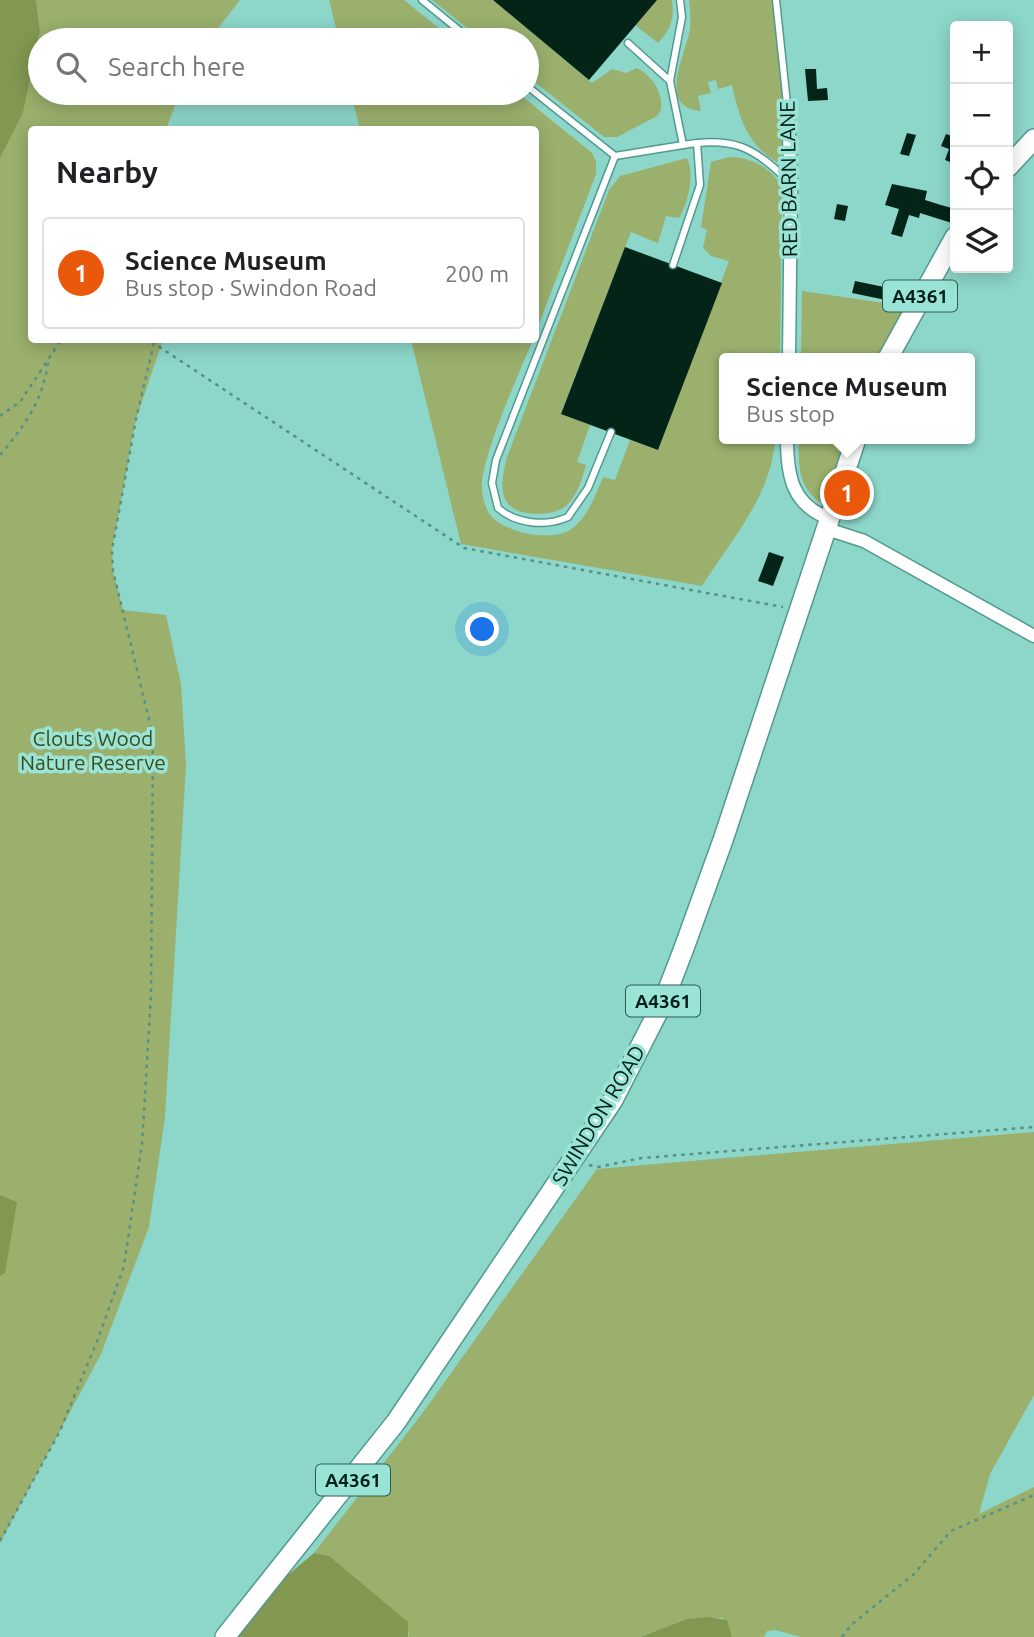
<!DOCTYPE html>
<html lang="en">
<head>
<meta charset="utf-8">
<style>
  :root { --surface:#fff; --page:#f2f2f2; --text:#202124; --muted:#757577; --line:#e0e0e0; --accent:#ea580c }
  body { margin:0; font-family:Ubuntu,sans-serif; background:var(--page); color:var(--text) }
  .controls { position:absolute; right:21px; top:21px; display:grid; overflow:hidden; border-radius:7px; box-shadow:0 4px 18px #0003 }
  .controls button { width:63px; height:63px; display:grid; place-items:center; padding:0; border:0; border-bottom:2px solid var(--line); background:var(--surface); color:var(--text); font:35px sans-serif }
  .you { position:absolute; left:483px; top:630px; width:24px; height:24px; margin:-18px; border:5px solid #fff; border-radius:50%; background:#1a73e8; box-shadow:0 0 0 10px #1a73e833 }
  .badge { display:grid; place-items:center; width:46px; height:46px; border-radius:50%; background:var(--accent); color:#fff; font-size:23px; font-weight:700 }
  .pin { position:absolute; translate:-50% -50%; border:4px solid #fff; box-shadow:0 2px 7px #0006 }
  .popup { position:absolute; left:719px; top:353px; width:256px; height:91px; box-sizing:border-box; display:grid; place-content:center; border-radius:7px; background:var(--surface); filter:drop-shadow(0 2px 5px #0005); font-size:23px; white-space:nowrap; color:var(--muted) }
  .popup b { font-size:26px; color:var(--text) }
  .popup::after { content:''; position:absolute; left:50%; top:100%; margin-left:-14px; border:14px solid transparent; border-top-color:var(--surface) }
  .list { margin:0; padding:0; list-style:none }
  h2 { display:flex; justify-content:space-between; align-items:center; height:91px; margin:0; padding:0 28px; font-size:30px }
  h2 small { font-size:23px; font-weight:400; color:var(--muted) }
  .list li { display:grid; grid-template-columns:46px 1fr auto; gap:21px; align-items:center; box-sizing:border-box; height:112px; margin:0 14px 14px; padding:0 14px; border:2px solid var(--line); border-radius:7px }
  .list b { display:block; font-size:26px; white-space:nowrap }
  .list p { margin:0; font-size:23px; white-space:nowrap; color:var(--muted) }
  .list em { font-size:23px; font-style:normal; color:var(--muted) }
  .icon { flex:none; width:38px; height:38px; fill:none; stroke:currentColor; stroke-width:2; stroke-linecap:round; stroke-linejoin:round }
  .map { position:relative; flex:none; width:1034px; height:1637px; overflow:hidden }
  .search { position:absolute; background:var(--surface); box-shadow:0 4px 18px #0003; left:28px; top:28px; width:511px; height:77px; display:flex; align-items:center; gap:18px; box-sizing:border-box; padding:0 24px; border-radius:38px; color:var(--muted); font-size:26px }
  .panel { position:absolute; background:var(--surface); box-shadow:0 4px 18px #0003; left:28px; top:126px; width:511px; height:217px; border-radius:7px }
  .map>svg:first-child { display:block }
</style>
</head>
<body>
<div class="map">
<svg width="1034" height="1637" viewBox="0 0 1034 1637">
  <rect width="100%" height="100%" fill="#8dd6ca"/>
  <g fill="#9bb06d">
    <polygon points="36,0 240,0 209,40 40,40 40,93 180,93 166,129 32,130 32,340 163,340 136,419 112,550 113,571 123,610 166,615 181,684 186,765 165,1117 149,1227 101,1354 0,1543 0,158 23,113 40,31"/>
    <polygon points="329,0 404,0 454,40 339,40"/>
    <path d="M432,0H493L592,83L612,69L626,73L637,68C653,77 663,92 661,110L657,116L617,137H604L527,76V40H482Z"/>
    <path d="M657,0H672C675,19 670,30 658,43L635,25Z"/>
    <path d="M689,0H773L784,113L785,166C749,150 740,121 732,85L718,89L716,80L708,82L711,93L698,96L701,111C655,107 687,53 690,28C691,19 690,9 689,0Z"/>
    <polygon points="351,93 518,93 592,153 596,161 596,174 536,332 536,130 360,129"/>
    <path d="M729,157C752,157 771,168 782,187L780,358H724V439H775C772,495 731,540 702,586L461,544L411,340H533C520,371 479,461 482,490C483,501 486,512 494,519C511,534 557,543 574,527C589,514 596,494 603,477L615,480L630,440L658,450L729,261L711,256L703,248L707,230L701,227L711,162Z"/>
    <path d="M687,158C695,173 688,204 679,218L666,216L658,243L631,232L561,413L590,425L577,462L586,465C582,479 578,494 567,505C555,517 516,518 506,501C499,490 504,469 507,457L609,190L620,176Z"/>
    <polygon points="915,288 880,358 801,358 802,291 898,305"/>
    <path d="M799,439H848L828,499L819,502C798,486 798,463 799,439Z"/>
    <polygon points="1034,1132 1034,1395 990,1474 979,1514 1034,1487 1034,1637 801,1637 775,1630 767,1631 764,1637 732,1637 723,1618 687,1619 640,1637 408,1637 409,1633 329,1556 314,1553 421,1415 597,1169"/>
  </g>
  <g fill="#829750">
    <polygon points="0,0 36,0 40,31 23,113 0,158"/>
    <polygon points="0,1195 17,1202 5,1273 0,1276"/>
    <polygon points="314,1553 329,1556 408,1622 408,1637 235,1637 282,1580"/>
    <polygon points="707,1617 727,1620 732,1637 640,1637 687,1619"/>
  </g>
  <g fill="#042417">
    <polygon points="493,0 657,0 589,80"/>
    <polygon points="805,69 816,69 817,89 827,88 828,100 808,101"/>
    <polygon points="907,133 916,135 909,156 900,154"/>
    <polygon points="946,134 955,137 955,164 945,160 949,149 941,146"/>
    <polygon points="892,184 927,191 925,200 941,205 952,208 955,203 955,224 920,213 919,218 909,215 902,237 891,234 899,209 885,205"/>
    <polygon points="837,204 848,206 845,221 834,219"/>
    <polygon points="625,247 722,283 658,450 561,414"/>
    <polygon points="855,281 889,288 886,300 852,293"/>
    <polygon points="769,552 784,557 773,586 758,581"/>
  </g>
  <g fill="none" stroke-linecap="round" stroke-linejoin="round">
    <defs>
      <g id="service">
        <polyline points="422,0 471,40"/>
        <path d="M680,0L682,17L670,81L683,145C732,136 755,147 789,182"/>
        <polyline points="776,0 788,113"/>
        <polyline points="628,43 670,81"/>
        <polyline points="527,86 615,156"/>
        <polyline points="615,156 683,145"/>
        <polyline points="673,265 700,185 697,143"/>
        <path d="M611,432L588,488L568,517C546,527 516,524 498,508L492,483L496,460L615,156"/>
      </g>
      <g id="minor">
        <polyline points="788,113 791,183 789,358"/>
        <path d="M787,439C787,476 792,505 830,519"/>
        <polyline points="827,529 864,541 1034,636"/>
      </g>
      <g id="primary">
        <polyline points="1008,167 1034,139"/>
        <polyline points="888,358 955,237"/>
        <polyline points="225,1637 396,1422 613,1100 664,1000 684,948 723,840 856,439"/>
      </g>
    </defs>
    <use href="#service" stroke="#529a8f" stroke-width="9"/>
    <use href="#minor" stroke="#529a8f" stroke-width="15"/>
    <use href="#primary" stroke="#529a8f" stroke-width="22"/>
    <g stroke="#579087" stroke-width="2.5" stroke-dasharray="3.5 5" stroke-linecap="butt">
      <polyline points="156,340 155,344 464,548 783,607"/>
      <polyline points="0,416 20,402 61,340"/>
      <path d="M0,455C25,425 43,401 48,362"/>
      <polyline points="589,1165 598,1167 642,1158 1034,1127"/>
      <polyline points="0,1541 59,1433 98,1339 124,1266 142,1144 151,996 153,736 113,571 112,550 136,419 154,343"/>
      <polyline points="842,1637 851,1625 914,1574 951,1531 1034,1495"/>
    </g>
    <use href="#service" stroke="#fff" stroke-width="6"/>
    <use href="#minor" stroke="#fff" stroke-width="12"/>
    <use href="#primary" stroke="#fff" stroke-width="19"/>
  </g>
  <g text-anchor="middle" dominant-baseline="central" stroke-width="7" stroke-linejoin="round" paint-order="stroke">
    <g fill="#9ae3d7" stroke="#2e5953" stroke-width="2">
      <rect x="883" y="280.5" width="74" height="31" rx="5"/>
      <rect x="626" y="985.5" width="74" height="31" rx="5"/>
      <rect x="316" y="1464.5" width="74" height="31" rx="5"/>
    </g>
    <g font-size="19" font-weight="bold" fill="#001e1a">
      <text x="920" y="296">A4361</text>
      <text x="663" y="1001">A4361</text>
      <text x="353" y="1480">A4361</text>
    </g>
    <g font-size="21" fill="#001e1a" stroke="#9ae3d7">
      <text transform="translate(788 179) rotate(-91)">RED BARN LANE</text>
      <text transform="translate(598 1115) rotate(-59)">SWINDON ROAD</text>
    </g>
    <g font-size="21" fill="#3d4b17" stroke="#9ae3d7">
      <text x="93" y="738">Clouts Wood<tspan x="93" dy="24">Nature Reserve</tspan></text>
    </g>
  </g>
</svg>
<div class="controls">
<button>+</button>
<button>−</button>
<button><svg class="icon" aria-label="locate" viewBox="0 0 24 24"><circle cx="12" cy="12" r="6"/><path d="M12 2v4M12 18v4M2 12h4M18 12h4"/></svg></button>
<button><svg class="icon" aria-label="layers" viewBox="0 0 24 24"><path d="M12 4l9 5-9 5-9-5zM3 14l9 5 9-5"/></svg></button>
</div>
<div class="you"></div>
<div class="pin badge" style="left:847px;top:493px">1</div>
<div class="popup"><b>Science Museum</b>Bus stop</div>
<div class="search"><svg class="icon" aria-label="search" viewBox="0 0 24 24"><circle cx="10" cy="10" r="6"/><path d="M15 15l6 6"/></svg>Search here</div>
<section class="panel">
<h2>Nearby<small></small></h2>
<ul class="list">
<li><span class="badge">1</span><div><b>Science Museum</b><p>Bus stop · Swindon Road</p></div><em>200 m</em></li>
</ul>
</section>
</div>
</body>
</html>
